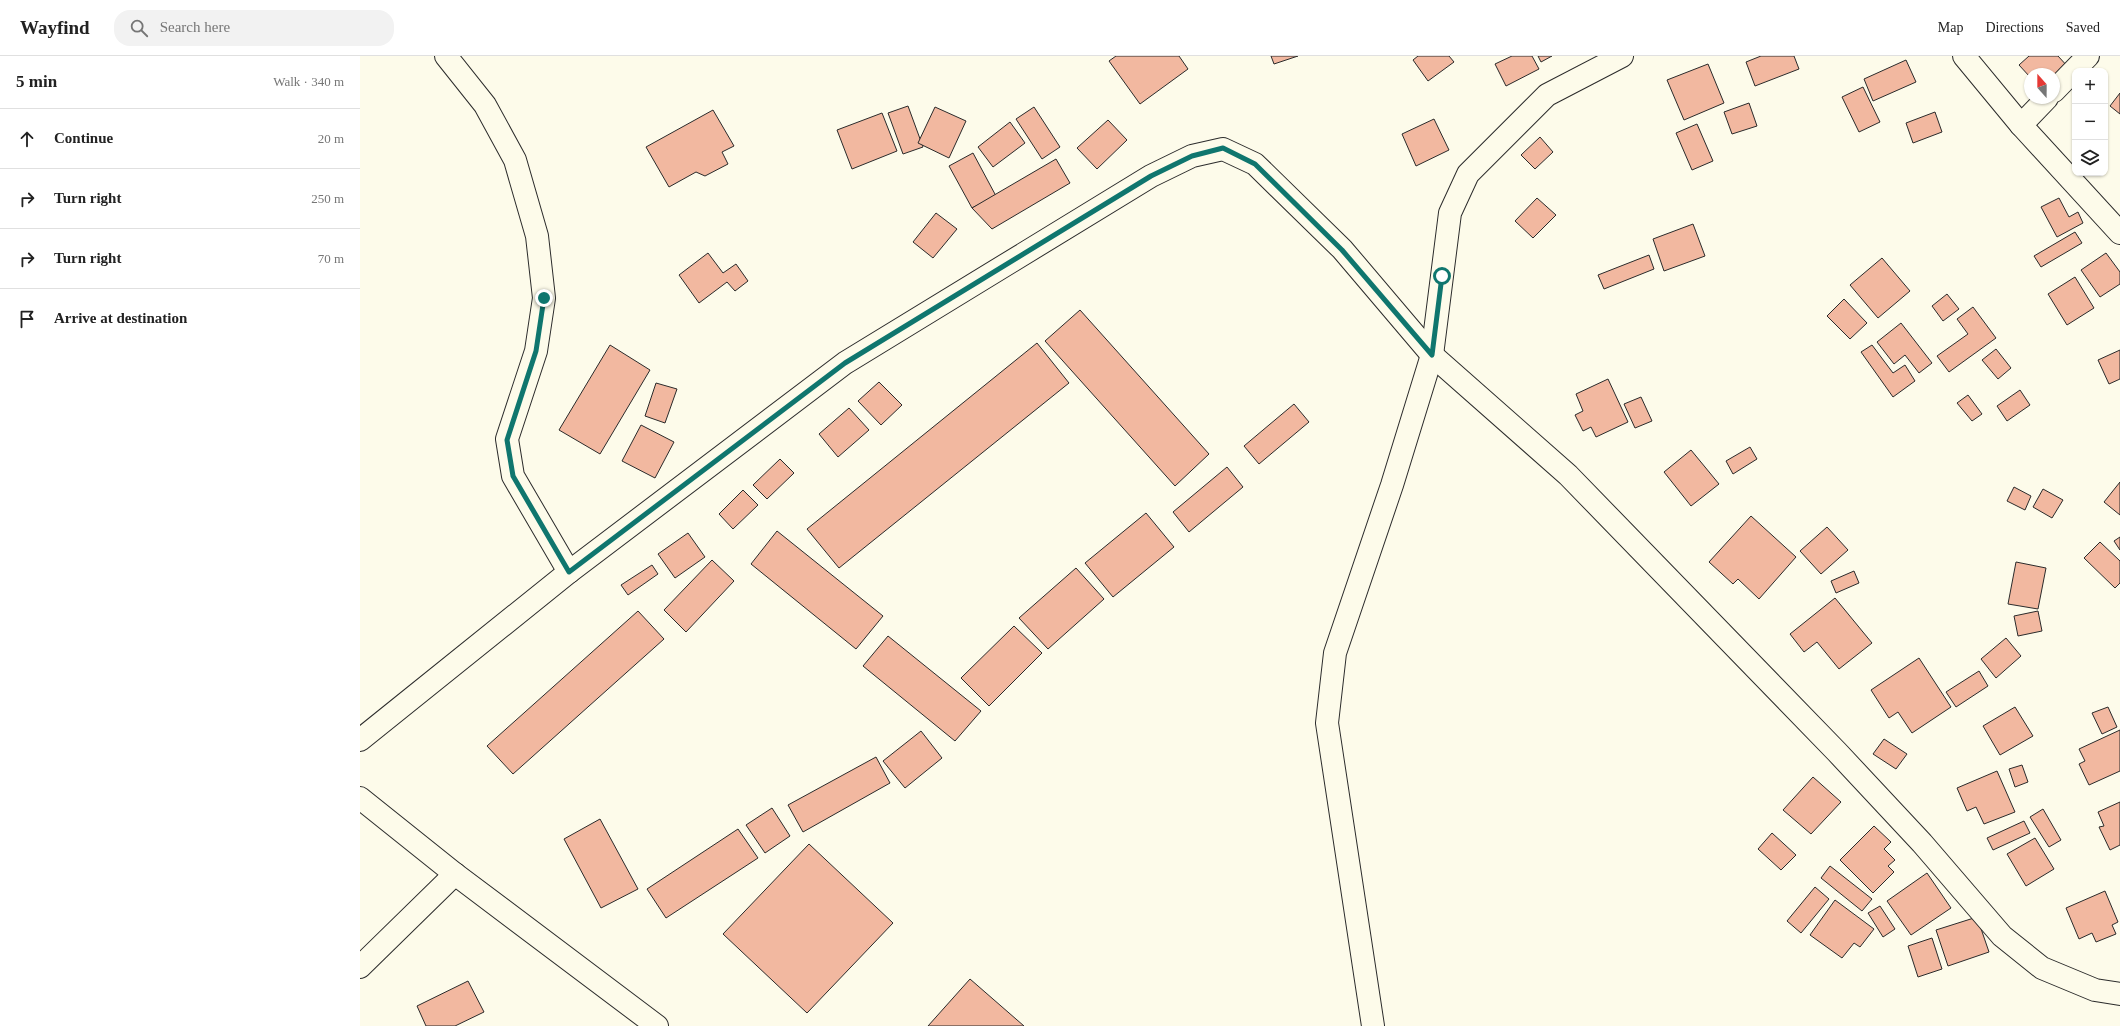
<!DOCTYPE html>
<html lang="en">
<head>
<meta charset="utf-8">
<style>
  :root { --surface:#fff; --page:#f2f2f2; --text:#222; --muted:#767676; --line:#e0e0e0 }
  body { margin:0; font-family:Georgia,serif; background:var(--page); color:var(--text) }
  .controls { position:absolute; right:12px; top:12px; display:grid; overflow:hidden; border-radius:8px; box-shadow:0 1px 3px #0004 }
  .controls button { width:36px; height:36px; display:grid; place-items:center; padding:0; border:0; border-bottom:1px solid var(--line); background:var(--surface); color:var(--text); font:20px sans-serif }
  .compass { position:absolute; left:1664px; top:12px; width:36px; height:36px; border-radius:50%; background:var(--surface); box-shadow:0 1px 3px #0004; rotate:339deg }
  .stop { position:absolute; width:12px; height:12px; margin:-9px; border:3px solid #0f766e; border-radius:50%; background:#fff }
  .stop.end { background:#0f766e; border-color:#fff; box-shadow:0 1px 4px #0008 }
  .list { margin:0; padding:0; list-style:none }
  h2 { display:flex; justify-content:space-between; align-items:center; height:52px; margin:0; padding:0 16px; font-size:17px }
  h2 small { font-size:13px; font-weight:400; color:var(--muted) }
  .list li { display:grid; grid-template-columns:26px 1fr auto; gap:12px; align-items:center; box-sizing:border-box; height:60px; padding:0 16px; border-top:1px solid var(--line) }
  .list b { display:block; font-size:15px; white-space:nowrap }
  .list em { font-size:13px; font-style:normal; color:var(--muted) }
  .icon { flex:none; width:22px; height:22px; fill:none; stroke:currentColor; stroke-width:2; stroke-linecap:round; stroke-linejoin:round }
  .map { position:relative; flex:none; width:1760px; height:970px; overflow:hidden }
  header { display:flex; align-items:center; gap:24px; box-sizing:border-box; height:56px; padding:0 20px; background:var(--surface); border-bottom:1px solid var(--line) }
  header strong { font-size:19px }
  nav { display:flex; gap:22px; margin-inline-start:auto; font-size:14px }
  .search { width:280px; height:36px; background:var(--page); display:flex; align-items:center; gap:10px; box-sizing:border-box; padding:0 14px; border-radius:16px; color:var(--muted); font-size:15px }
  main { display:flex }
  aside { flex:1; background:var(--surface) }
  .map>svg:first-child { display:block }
</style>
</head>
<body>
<header>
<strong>Wayfind</strong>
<div class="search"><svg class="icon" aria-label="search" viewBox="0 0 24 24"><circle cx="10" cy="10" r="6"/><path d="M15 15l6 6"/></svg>Search here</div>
<nav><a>Map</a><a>Directions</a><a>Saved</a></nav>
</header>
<main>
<aside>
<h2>5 min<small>Walk · 340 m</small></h2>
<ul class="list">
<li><svg class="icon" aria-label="ahead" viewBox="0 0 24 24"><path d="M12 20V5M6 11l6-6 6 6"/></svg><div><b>Continue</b></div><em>20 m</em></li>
<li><svg class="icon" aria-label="right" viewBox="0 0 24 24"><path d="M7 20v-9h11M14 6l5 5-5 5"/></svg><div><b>Turn right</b></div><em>250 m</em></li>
<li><svg class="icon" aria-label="right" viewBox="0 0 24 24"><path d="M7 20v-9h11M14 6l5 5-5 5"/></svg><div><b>Turn right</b></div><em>70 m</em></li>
<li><svg class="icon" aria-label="arrive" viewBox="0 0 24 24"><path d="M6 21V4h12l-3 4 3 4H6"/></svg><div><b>Arrive at destination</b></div></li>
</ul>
</aside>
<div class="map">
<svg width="1760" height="970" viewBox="0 0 1760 970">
  <rect width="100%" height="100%" fill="#fdfbea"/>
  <g fill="#f2b8a0" stroke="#2b2b2b">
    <polygon points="756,0 819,0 828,13 780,48 749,5"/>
    <polygon points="911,0 938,0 914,8"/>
    <polygon points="1058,0 1089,0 1094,6 1068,25 1053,4"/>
    <polygon points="1152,0 1172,0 1179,13 1146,30 1135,8"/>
    <polygon points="1178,0 1192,0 1181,6"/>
    <polygon points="1401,0 1434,0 1439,13 1395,30 1386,6"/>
    <polygon points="1669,0 1698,0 1709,12 1694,26 1694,18 1670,18 1670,21 1659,9"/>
    <polygon points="1546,4 1556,26 1513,45 1504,23"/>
    <polygon points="1348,8 1364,47 1324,64 1307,24"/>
    <polygon points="1503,31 1520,66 1499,76 1482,41"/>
    <polygon points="1760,37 1760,58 1750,50"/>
    <polygon points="1389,47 1397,70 1372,78 1364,56"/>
    <polygon points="548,50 563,91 543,98 528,57"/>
    <polygon points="575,51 606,65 589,102 558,87"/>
    <polygon points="674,51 700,91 682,103 656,63"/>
    <polygon points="353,54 374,90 362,96 368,108 345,120 336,116 309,131 286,91"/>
    <polygon points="1575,56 1582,76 1553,87 1546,67"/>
    <polygon points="522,57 537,95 492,113 477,74"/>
    <polygon points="1074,63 1089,94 1056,110 1042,78"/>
    <polygon points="748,64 767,84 737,113 717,92"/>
    <polygon points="650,66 665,87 633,111 618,91"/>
    <polygon points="1337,68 1353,105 1332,114 1316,77"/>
    <polygon points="1180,81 1193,96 1175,113 1161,99"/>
    <polygon points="613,97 636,140 612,152 589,110"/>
    <polygon points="696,103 710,127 632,173 612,152"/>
    <polygon points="1177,142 1196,159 1173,182 1155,165"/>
    <polygon points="1699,142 1709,161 1718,156 1723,167 1697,181 1681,151"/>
    <polygon points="576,157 597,173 573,202 553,186"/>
    <polygon points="1333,168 1345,200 1304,215 1293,183"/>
    <polygon points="1715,176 1722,187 1681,211 1674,200"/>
    <polygon points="348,197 363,217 376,208 388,225 375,235 367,226 339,247 319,219"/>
    <polygon points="1746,197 1760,216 1760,228 1740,241 1721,214"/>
    <polygon points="1289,199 1294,213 1244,233 1238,219"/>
    <polygon points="1522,202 1550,235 1518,262 1490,229"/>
    <polygon points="1715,221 1734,252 1707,269 1688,238"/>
    <polygon points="1587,238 1599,253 1583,265 1572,250"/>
    <polygon points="1484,243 1507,267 1490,283 1467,260"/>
    <polygon points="1613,251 1636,282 1589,316 1577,300 1608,278 1597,263"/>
    <polygon points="720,254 849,398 815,430 685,285"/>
    <polygon points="1541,267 1572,307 1559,317 1545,299 1534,308 1517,286"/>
    <polygon points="677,287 709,327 479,512 447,473"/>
    <polygon points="250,289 290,314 240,398 199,374"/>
    <polygon points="1512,289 1533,317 1545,309 1555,325 1533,341 1501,296"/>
    <polygon points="1636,293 1651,312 1638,323 1622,304"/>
    <polygon points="1760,294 1760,323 1749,328 1738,304"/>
    <polygon points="1248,323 1268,366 1236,381 1231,371 1223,375 1215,359 1223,355 1216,338"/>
    <polygon points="519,326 542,349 521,369 498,345"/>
    <polygon points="296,327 317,333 305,367 285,360"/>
    <polygon points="1660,334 1670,349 1647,365 1637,350"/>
    <polygon points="1608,339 1622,358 1612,365 1597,347"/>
    <polygon points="1281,341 1292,365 1275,372 1264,348"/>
    <polygon points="934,348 949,366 899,408 884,390"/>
    <polygon points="489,352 509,374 478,401 459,378"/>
    <polygon points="281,369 314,386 295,422 262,405"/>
    <polygon points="1390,391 1397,403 1373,418 1366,405"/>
    <polygon points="1331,394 1359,428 1331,450 1304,416"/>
    <polygon points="420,403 434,417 407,443 393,429"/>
    <polygon points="867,411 883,431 829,476 813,456"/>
    <polygon points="1760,426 1760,459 1744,446"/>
    <polygon points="1654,431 1671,440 1665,454 1647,445"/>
    <polygon points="1683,433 1703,444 1692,462 1673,451"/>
    <polygon points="383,434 398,449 373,473 359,458"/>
    <polygon points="786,457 814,491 753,541 725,507"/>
    <polygon points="1391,460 1436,501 1399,543 1378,523 1373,528 1349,506"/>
    <polygon points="1467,471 1488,494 1461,518 1440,495"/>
    <polygon points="417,475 523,560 496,593 391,508"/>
    <polygon points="328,477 345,501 315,522 298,498"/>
    <polygon points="1760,481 1760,494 1754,485"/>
    <polygon points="1740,486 1760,505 1760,527 1755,532 1724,502"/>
    <polygon points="352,504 374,525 326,576 304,554"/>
    <polygon points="1656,506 1686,512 1678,553 1648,548"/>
    <polygon points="292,509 298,518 268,539 261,529"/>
    <polygon points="716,512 744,543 688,593 659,562"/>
    <polygon points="1494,515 1499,527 1476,537 1471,525"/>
    <polygon points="1475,542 1512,587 1479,613 1457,586 1444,596 1430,578"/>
    <polygon points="278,555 304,583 153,718 127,690"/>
    <polygon points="1678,555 1682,575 1658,580 1654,560"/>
    <polygon points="654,570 682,597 629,650 601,622"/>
    <polygon points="528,580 621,655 595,685 503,610"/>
    <polygon points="1646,582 1661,600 1636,622 1621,603"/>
    <polygon points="1559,602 1591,651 1552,677 1538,656 1529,662 1511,634"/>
    <polygon points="1619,615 1628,630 1596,651 1586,636"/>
    <polygon points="1655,651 1673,680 1640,699 1623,670"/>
    <polygon points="1748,651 1757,671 1742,678 1732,657"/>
    <polygon points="1760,674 1760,715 1729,729 1719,708 1725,705 1719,693"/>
    <polygon points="561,675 582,702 545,732 523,705"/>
    <polygon points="1524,683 1547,698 1536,713 1513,698"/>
    <polygon points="516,701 530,727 443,776 428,749"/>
    <polygon points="1662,709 1668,726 1655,731 1649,713"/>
    <polygon points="1637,715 1655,756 1624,768 1616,751 1607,755 1597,732"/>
    <polygon points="1453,721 1481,746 1451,778 1423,754"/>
    <polygon points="1760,746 1760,789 1750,794 1739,771 1744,770 1738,756"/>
    <polygon points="412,752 430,780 405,797 386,769"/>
    <polygon points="1683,753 1701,784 1689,791 1670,761"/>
    <polygon points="240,763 278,833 241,852 204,783"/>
    <polygon points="1664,765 1670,777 1633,794 1627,782"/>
    <polygon points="1514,770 1531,786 1524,793 1535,804 1528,810 1534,816 1513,837 1480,804"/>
    <polygon points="378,773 398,802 306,862 287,833"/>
    <polygon points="1412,777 1436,799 1421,814 1398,793"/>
    <polygon points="1675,782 1694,813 1666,830 1647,798"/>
    <polygon points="449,788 533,867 447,957 363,878"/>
    <polygon points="1470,810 1512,843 1502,855 1461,822"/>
    <polygon points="1567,817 1591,852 1551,879 1527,845"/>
    <polygon points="1455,831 1469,843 1441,877 1427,865"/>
    <polygon points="1745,835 1758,866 1752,869 1756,878 1736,886 1732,877 1719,883 1706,852"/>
    <polygon points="1475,844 1514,873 1500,891 1494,887 1482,902 1450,879"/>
    <polygon points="1520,850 1535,873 1523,881 1508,857"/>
    <polygon points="1617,861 1629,896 1588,910 1576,874"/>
    <polygon points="1572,882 1582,913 1558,921 1548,890"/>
    <polygon points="610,923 664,970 568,970"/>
    <polygon points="108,925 124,956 95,970 66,970 57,950"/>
  </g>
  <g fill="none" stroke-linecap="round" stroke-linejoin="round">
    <defs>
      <g id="minor">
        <polyline points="86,0 125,49 155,104 177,180 184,242 176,295 147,383 153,420 209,516"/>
        <polyline points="1604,0 1661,69 1760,177"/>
        <polyline points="1694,35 1728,0"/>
        <polyline points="1661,69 1687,42"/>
        <polyline points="0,684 209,516 485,307 791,120 832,100 863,93 895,108 982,193 1072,299 1208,419 1477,696 1562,787 1642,880 1682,912 1735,934 1760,938"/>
        <polyline points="0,911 95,818"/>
        <polyline points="1013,970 967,667 975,597 1032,429 1072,299 1090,157 1108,118 1187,39 1262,0"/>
      </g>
      <polyline id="highway" points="0,742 95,818 297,970"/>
    </defs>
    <use href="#minor" stroke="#2b2b2b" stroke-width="24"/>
    <use href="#highway" stroke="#2b2b2b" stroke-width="24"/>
    <use href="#minor" stroke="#fdfbea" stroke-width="22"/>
    <use href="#highway" stroke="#fdfbea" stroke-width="22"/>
  </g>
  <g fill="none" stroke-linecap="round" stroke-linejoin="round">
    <polyline stroke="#0f766e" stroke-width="5" points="184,242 176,295 147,384 153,420 209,516 485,307 791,120 832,100 863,92 895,108 982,194 1072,299 1082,220"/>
  </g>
</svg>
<div class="controls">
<button>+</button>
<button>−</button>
<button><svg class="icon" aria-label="layers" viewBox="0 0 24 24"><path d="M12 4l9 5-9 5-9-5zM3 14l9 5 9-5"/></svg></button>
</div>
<svg class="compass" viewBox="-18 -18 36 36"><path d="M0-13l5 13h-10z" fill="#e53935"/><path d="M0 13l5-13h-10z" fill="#767676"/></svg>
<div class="stop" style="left:1082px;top:220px"></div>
<div class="stop end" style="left:184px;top:242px"></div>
</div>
</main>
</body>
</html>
